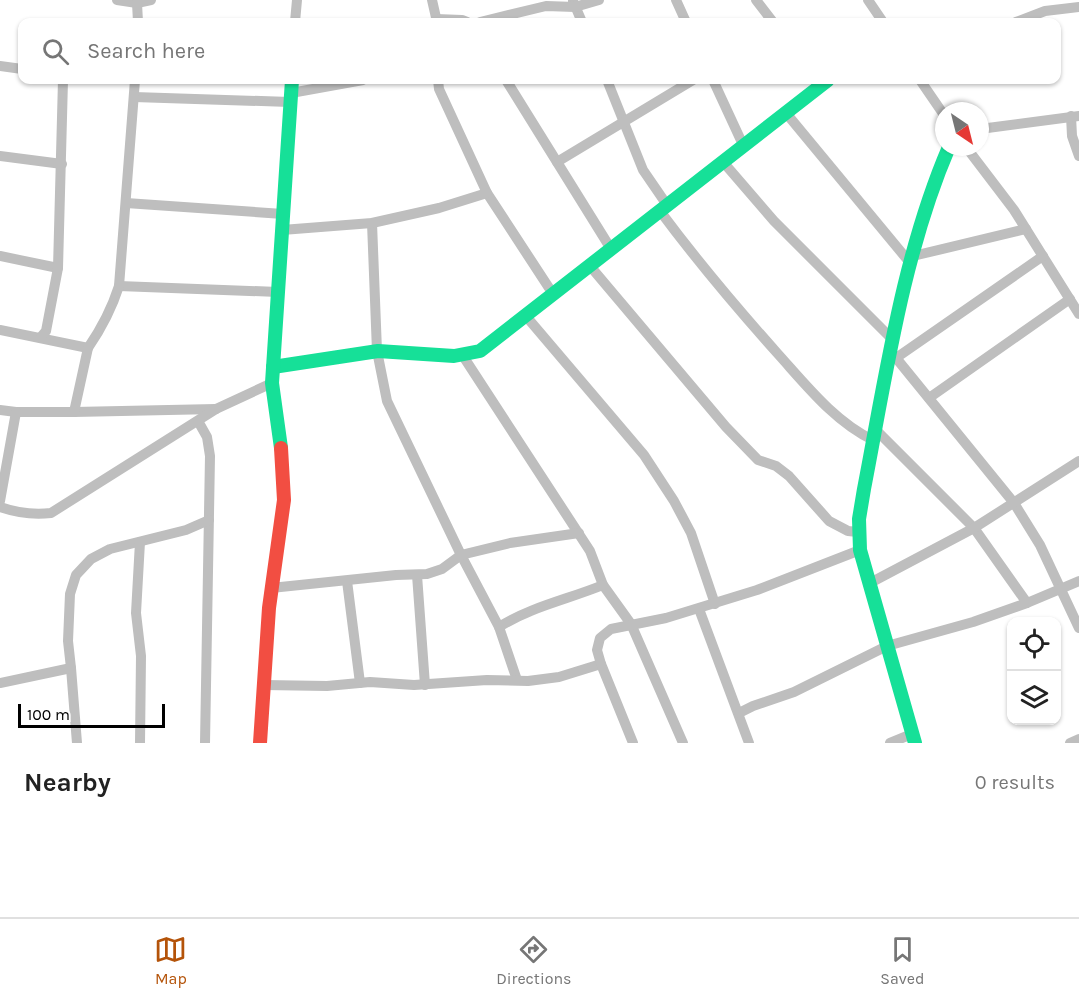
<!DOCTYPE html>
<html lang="en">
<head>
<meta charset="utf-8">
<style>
  :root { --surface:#fff; --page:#f6f6f6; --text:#222; --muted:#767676; --line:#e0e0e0; --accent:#b45309 }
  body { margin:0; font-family:Karla,sans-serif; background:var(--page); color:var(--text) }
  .controls { position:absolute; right:18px; bottom:18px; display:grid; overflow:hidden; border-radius:12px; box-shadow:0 2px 4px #0004 }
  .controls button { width:54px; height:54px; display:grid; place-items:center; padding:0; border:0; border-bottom:2px solid var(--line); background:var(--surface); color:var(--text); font:30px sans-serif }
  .compass { position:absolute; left:935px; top:102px; width:54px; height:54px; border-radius:50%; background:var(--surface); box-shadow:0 2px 4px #0004; rotate:145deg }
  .scale { position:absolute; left:18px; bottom:15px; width:147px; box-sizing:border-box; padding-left:6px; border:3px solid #000; border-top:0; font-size:16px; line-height:21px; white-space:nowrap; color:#000; -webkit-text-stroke:4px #fff; paint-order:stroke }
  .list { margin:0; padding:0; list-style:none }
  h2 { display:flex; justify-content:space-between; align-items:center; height:78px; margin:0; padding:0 24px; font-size:26px }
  h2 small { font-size:20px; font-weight:400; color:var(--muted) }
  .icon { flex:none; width:33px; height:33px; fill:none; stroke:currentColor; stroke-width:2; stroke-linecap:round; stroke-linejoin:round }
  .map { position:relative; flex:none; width:1079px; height:743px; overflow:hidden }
  .search { position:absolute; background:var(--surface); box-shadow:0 2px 4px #0004; left:18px; right:18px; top:18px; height:66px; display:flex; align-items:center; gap:15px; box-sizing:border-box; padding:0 21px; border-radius:12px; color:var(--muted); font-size:22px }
  .sheet { height:174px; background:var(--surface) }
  nav { display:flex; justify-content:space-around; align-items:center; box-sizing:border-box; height:84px; border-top:2px solid var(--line); background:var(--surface); font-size:16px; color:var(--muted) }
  nav a { display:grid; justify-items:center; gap:3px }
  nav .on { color:var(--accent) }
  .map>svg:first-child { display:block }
</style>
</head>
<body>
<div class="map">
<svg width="1079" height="743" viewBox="0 0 1079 743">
  <rect width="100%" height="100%" fill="#fff"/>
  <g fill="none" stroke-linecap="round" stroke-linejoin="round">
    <g stroke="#bebebe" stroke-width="10">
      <polyline points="117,0 137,3 151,0"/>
      <polyline points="432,0 437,22"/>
      <polyline points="676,0 686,22"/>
      <polyline points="756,0 773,22"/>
      <polyline points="868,0 883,22"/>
      <polyline points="573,1 582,22"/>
      <polyline points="137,3 138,22"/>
      <polyline points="436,19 462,20 467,22"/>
      <polyline points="295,22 297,0"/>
      <polyline points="480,22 546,6 575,7 599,0"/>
      <polyline points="1016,22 1045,11 1079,7"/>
      <polyline points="0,66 22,69"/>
      <polyline points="438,80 439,89 487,193 553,294"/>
      <polyline points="506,80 611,249"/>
      <polyline points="607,80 643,170 667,205"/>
      <polyline points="713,80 744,147"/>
      <polyline points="920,80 944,115"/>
      <polyline points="291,93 363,80"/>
      <polyline points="134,97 290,102"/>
      <polyline points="786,113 911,264"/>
      <polyline points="1071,116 1072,136 1079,156"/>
      <polyline points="980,129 1079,116"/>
      <polyline points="966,147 1014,210 1079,314"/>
      <polyline points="0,156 62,164"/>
      <polyline points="557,162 693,80"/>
      <polyline points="724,163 774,221 894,341"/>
      <polyline points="126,203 283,214"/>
      <path d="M660,211C698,262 736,307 778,354C806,385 835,422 873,440"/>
      <polyline points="372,223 377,351 387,401 461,555 499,627 517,680"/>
      <polyline points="282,230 372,223 439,208 487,193"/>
      <polyline points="0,256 58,268"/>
      <polyline points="913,256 1026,229"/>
      <polyline points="590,266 726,427 758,460 776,466 789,476 829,521 848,531 858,532"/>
      <polyline points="119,286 278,292"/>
      <polyline points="525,315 644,455 674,501 691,533 715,604"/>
      <path d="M0,330L88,348C101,329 112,308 119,286L135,80"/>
      <polyline points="41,337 46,331 58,268 63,80"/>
      <polyline points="892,353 1014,503 1040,545 1079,628"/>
      <polyline points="463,356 590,551 603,585 631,624 683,743"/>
      <polyline points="896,358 1043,256"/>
      <polyline points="929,398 1070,299"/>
      <polyline points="0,410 16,412 74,412 216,409"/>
      <polyline points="74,412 88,348"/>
      <polyline points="198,421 207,437 210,456 205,743"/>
      <polyline points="876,430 974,528 1027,603"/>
      <polyline points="0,501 16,412"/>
      <path d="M0,507C17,513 33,515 51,513L216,409L272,383"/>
      <polyline points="417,575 425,685"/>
      <polyline points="347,581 360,683"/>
      <polyline points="870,583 974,528 1079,461"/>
      <polyline points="271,588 396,575 427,574 442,569 461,555 510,543 579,533"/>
      <polyline points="699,609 749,743"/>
      <path d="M499,627C530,607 569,599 603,585"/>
      <polyline points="71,668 77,743"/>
      <polyline points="0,683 71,668 68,641 70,594 76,575 91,559 110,549 186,530 209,520"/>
      <polyline points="264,685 327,686 370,682 414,685 487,680 528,681 559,677 601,664"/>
      <polyline points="739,713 753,706 794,692 887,646 973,622 1027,603 1079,581"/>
      <polyline points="140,743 141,656 136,613 140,542"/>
      <polyline points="633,743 601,664 597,650 600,638 611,629 666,618 757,590 860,550"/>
      <polyline points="890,743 912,734"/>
      <polyline points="1070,743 1079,739"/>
    </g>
    <g stroke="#16e098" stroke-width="14">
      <polyline points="273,367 378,351 454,356 480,351 828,80"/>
      <polyline points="281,448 272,383 292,80"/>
      <path d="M915,743L860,550L859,519L864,489C886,375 903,254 949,147"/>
    </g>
    <polyline stroke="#f24e42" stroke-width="14" points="260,743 269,608 284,500 281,448"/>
  </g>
</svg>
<div class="controls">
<button><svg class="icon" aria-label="locate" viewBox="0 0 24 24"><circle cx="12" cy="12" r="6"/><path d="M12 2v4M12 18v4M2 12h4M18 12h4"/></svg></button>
<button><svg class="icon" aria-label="layers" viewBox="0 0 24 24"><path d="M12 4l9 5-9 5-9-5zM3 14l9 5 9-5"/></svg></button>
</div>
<svg class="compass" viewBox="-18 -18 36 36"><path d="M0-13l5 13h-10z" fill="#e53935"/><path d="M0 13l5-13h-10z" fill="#767676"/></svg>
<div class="scale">100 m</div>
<div class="search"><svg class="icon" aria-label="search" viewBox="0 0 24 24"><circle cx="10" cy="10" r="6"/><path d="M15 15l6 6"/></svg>Search here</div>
</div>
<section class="sheet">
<h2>Nearby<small>0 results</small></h2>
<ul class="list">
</ul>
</section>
<nav>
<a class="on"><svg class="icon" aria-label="map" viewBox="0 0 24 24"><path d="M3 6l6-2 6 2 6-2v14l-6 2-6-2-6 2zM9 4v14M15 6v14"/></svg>Map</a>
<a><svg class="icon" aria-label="directions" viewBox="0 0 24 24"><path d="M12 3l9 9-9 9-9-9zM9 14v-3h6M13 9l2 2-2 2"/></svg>Directions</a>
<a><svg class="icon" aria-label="saved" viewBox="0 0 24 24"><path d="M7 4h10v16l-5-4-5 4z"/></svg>Saved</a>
</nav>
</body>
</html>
